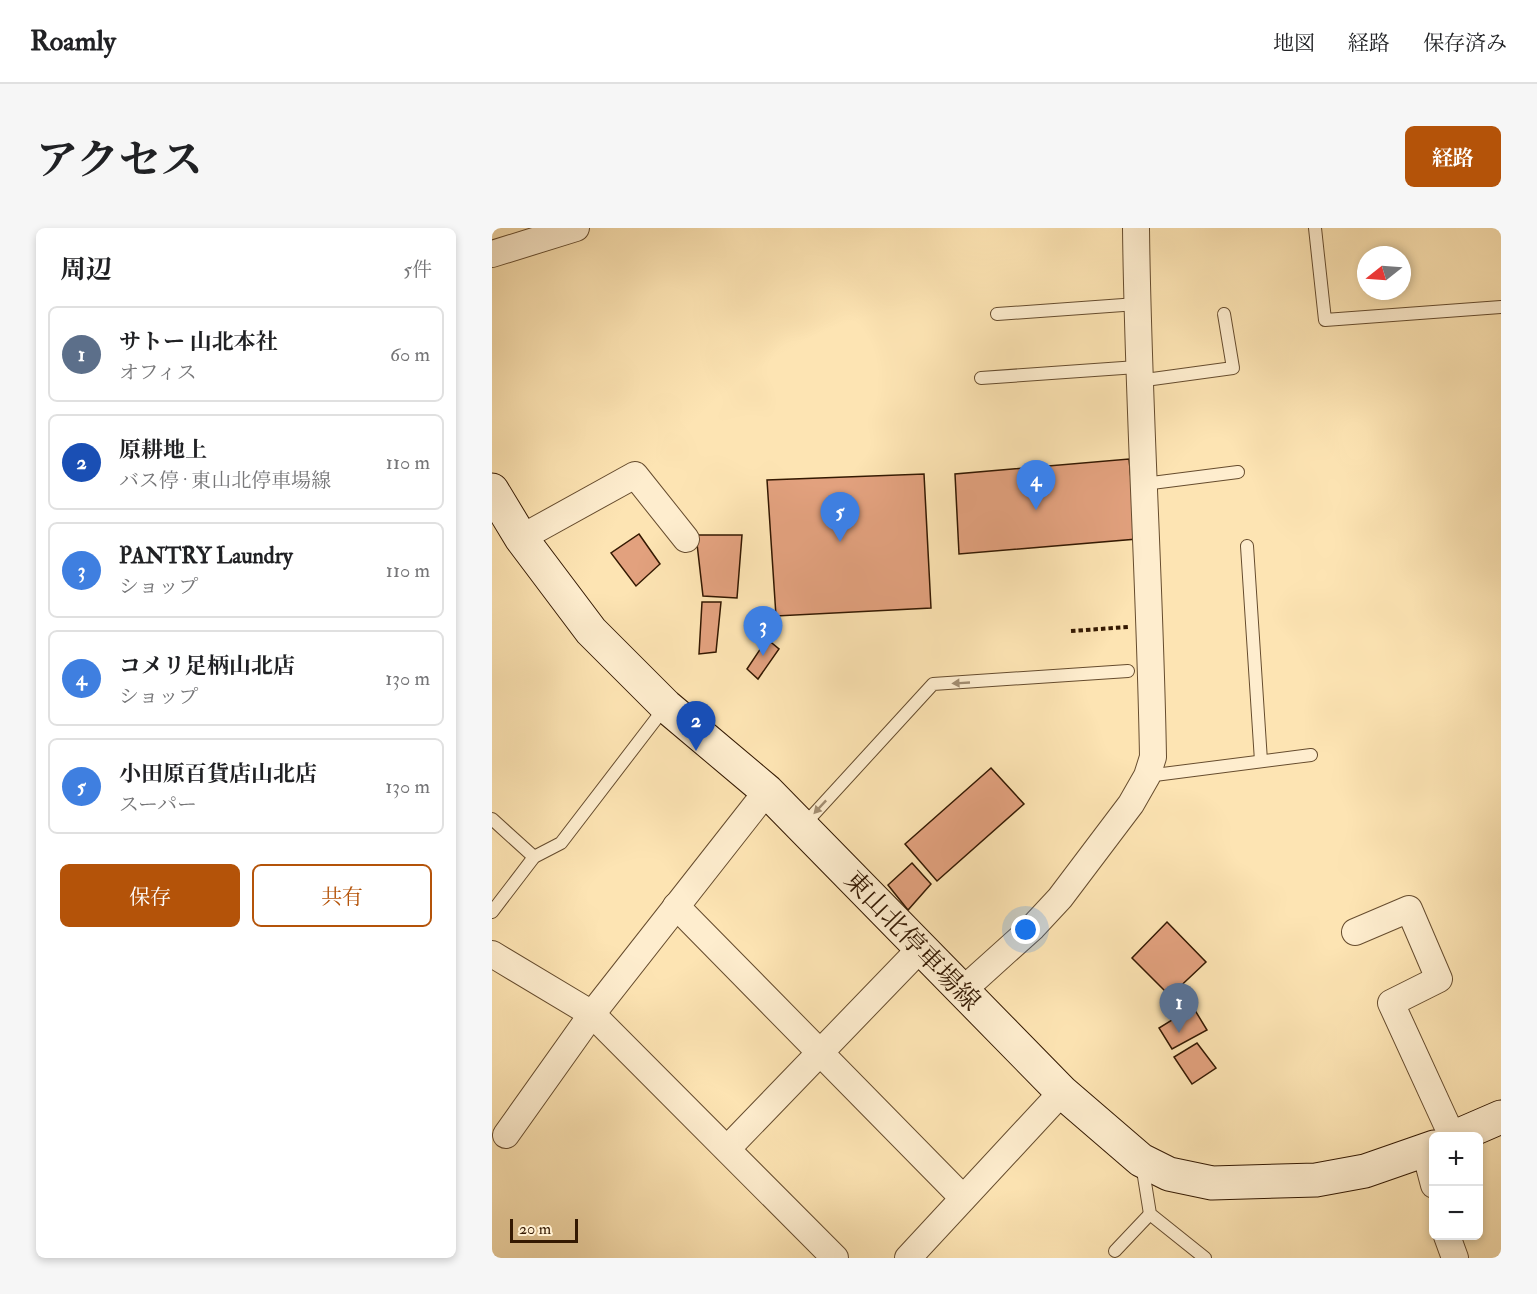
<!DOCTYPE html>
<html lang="ja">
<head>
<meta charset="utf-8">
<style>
  :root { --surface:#fff; --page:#f6f6f6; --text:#202124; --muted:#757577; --line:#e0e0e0; --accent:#b45309 }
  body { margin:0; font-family:"IM FELL Double Pica","Noto Serif JP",serif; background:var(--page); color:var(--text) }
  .controls { position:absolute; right:18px; bottom:18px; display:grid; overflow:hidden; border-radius:9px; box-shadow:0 3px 9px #0003 }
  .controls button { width:54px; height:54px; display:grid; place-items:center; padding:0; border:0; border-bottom:2px solid var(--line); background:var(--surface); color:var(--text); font:30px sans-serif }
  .compass { position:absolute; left:865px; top:18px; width:54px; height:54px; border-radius:50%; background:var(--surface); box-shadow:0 3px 9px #0003; rotate:253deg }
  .scale { position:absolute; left:18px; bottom:15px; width:68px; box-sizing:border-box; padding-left:6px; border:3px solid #341902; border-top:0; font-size:16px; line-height:21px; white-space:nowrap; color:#341902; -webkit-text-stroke:4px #feedce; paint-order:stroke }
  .you { position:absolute; left:534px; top:702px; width:21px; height:21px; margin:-15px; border:4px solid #fff; border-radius:50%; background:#1a73e8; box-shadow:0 0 0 9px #1a73e833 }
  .badge { display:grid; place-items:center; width:39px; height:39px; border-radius:50%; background:var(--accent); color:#fff; font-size:20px; font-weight:700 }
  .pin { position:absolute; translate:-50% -50px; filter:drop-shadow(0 2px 3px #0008) }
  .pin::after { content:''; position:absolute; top:32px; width:21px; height:18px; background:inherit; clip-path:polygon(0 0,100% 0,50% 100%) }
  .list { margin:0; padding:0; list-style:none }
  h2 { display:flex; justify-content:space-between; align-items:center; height:78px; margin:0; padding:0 24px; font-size:26px }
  h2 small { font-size:20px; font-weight:400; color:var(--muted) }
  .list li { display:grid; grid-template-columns:39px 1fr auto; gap:18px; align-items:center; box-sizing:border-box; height:96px; margin:0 12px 12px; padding:0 12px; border:2px solid var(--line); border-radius:9px }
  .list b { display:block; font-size:22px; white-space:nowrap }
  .list p { margin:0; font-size:20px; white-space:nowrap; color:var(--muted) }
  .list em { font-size:20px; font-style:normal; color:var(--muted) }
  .actions { display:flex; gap:12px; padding:18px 24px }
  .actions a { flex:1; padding:14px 0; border:2px solid var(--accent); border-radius:9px; text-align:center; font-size:21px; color:var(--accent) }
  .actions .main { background:var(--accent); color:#fff }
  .map { position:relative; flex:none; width:1009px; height:1030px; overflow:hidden; border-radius:9px }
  header { display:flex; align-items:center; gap:36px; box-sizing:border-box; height:84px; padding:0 30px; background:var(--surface); border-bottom:2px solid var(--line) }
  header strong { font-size:28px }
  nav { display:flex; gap:33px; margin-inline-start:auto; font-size:21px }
  .intro { display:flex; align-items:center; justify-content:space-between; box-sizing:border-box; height:144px; padding:0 36px }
  h1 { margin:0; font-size:42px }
  .button { padding:15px 27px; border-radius:9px; background:var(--accent); color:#fff; font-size:21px; font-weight:700 }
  main { display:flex; gap:36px; padding:0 36px }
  aside { flex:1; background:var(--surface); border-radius:9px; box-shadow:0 3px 9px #0003 }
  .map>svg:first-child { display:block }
</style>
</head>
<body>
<header>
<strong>Roamly</strong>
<nav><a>地図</a><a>経路</a><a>保存済み</a></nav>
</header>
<div class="intro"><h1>アクセス</h1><a class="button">経路</a></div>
<main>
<aside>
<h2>周辺<small>5件</small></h2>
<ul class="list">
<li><span class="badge" style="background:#5c6f8a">1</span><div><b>サトー 山北本社</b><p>オフィス</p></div><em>60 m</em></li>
<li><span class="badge" style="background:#1a4fb4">2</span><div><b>原耕地上</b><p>バス停 · 東山北停車場線</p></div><em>110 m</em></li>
<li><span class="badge" style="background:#3f7fe0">3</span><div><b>PANTRY Laundry</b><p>ショップ</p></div><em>110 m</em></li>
<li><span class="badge" style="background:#3f7fe0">4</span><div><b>コメリ足柄山北店</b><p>ショップ</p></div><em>130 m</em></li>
<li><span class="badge" style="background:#3f7fe0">5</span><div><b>小田原百貨店山北店</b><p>スーパー</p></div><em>130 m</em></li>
</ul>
<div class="actions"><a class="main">保存</a><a>共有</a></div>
</aside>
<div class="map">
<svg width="1009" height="1030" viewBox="0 0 1009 1030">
  <rect width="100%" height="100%" fill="#fde4b3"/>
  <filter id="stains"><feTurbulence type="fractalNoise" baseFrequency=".00333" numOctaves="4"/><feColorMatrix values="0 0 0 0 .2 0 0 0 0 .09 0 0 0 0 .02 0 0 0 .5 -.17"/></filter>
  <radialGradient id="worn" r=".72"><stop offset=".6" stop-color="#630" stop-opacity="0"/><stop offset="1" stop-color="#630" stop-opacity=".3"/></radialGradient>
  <g fill="#e2a17e" stroke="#341902" stroke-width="1.5">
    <polygon points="637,231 645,311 467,326 463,246"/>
    <polygon points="432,246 439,380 284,388 275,252"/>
    <polygon points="147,306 168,336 144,358 119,325"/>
    <polygon points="204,307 250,307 245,370 211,368"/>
    <polygon points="210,374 229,374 224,424 207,426"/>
    <polygon points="275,411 287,421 266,451 255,441"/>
    <polygon points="499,540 532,576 445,653 413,616"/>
    <polygon points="420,635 439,656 416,682 396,657"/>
    <polygon points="675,694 714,734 678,768 640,730"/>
    <polygon points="701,779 715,802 680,821 667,800"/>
    <polygon points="705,815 724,840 700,856 682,829"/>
  </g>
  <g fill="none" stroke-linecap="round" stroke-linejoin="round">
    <defs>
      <g id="lane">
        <polyline points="823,0 833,92 1009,79"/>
        <polyline points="505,86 645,76"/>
        <polyline points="489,150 645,139"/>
        <polyline points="646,153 741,140 732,86"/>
        <polyline points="652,256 746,244"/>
        <polyline points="755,318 769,533"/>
        <polyline points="655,548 819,527"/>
        <polyline points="0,591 42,629"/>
        <polyline points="310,599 441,456 636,443"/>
        <polyline points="0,684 42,629 69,615 174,478"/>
        <polyline points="650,936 658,986 713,1030"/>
        <polyline points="623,1023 658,986"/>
      </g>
      <g id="street">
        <polyline points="0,26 84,0"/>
        <polyline points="29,310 143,247 194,311"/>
        <polyline points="184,678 471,970"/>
        <polyline points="863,704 917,681 947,751 899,775 960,908"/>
        <polyline points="0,726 100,786 343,1030"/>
        <path d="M470,763L541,699L568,670L639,576L655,548L661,529C658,353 646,177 644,0"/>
        <polyline points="14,907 100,786 275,563"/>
        <polyline points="235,921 428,721"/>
        <polyline points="933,923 942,957"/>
        <polyline points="955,1008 963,1030"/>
        <polyline points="416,1030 570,864"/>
      </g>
      <g id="secondary">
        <polyline points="0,262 29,310 99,403 174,478 275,563 570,864 649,932 677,946 720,955 824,952 873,943 942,919"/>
        <polyline points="965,908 1009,889"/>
      </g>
    </defs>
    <use href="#lane" stroke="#664c2e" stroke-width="14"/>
    <use href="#street" stroke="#664c2e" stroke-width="28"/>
    <use href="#secondary" stroke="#341902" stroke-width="35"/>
    <polyline stroke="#341902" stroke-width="4" stroke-dasharray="4.5 3" stroke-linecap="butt" points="579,403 636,399"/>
    <use href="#lane" stroke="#feedce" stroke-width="12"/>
    <use href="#street" stroke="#feedce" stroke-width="26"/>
    <use href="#secondary" stroke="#feedce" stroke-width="33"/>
  </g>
  <defs><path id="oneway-solid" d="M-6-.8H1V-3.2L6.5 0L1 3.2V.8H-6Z" transform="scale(1.5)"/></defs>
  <g fill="#a38e72">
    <use href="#oneway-solid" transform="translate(469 455) rotate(177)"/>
    <use href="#oneway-solid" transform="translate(328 579) rotate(133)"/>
  </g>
  <g text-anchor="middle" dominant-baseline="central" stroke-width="5" stroke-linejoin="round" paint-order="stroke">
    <g font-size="26" fill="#341902" stroke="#feedce">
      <text transform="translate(420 713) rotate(46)">東山北停車場線</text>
    </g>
  </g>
  <rect width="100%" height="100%" filter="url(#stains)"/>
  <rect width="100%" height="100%" fill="url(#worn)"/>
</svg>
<div class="controls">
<button>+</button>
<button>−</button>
</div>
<svg class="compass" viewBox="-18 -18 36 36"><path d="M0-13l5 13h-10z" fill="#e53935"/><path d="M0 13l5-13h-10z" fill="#757577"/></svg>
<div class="scale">20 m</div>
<div class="you"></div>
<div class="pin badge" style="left:687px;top:805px;background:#5c6f8a">1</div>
<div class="pin badge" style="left:204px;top:523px;background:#1a4fb4">2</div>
<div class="pin badge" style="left:271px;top:428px;background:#3f7fe0">3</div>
<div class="pin badge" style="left:544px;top:282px;background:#3f7fe0">4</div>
<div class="pin badge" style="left:348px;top:314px;background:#3f7fe0">5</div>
</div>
</main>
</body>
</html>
